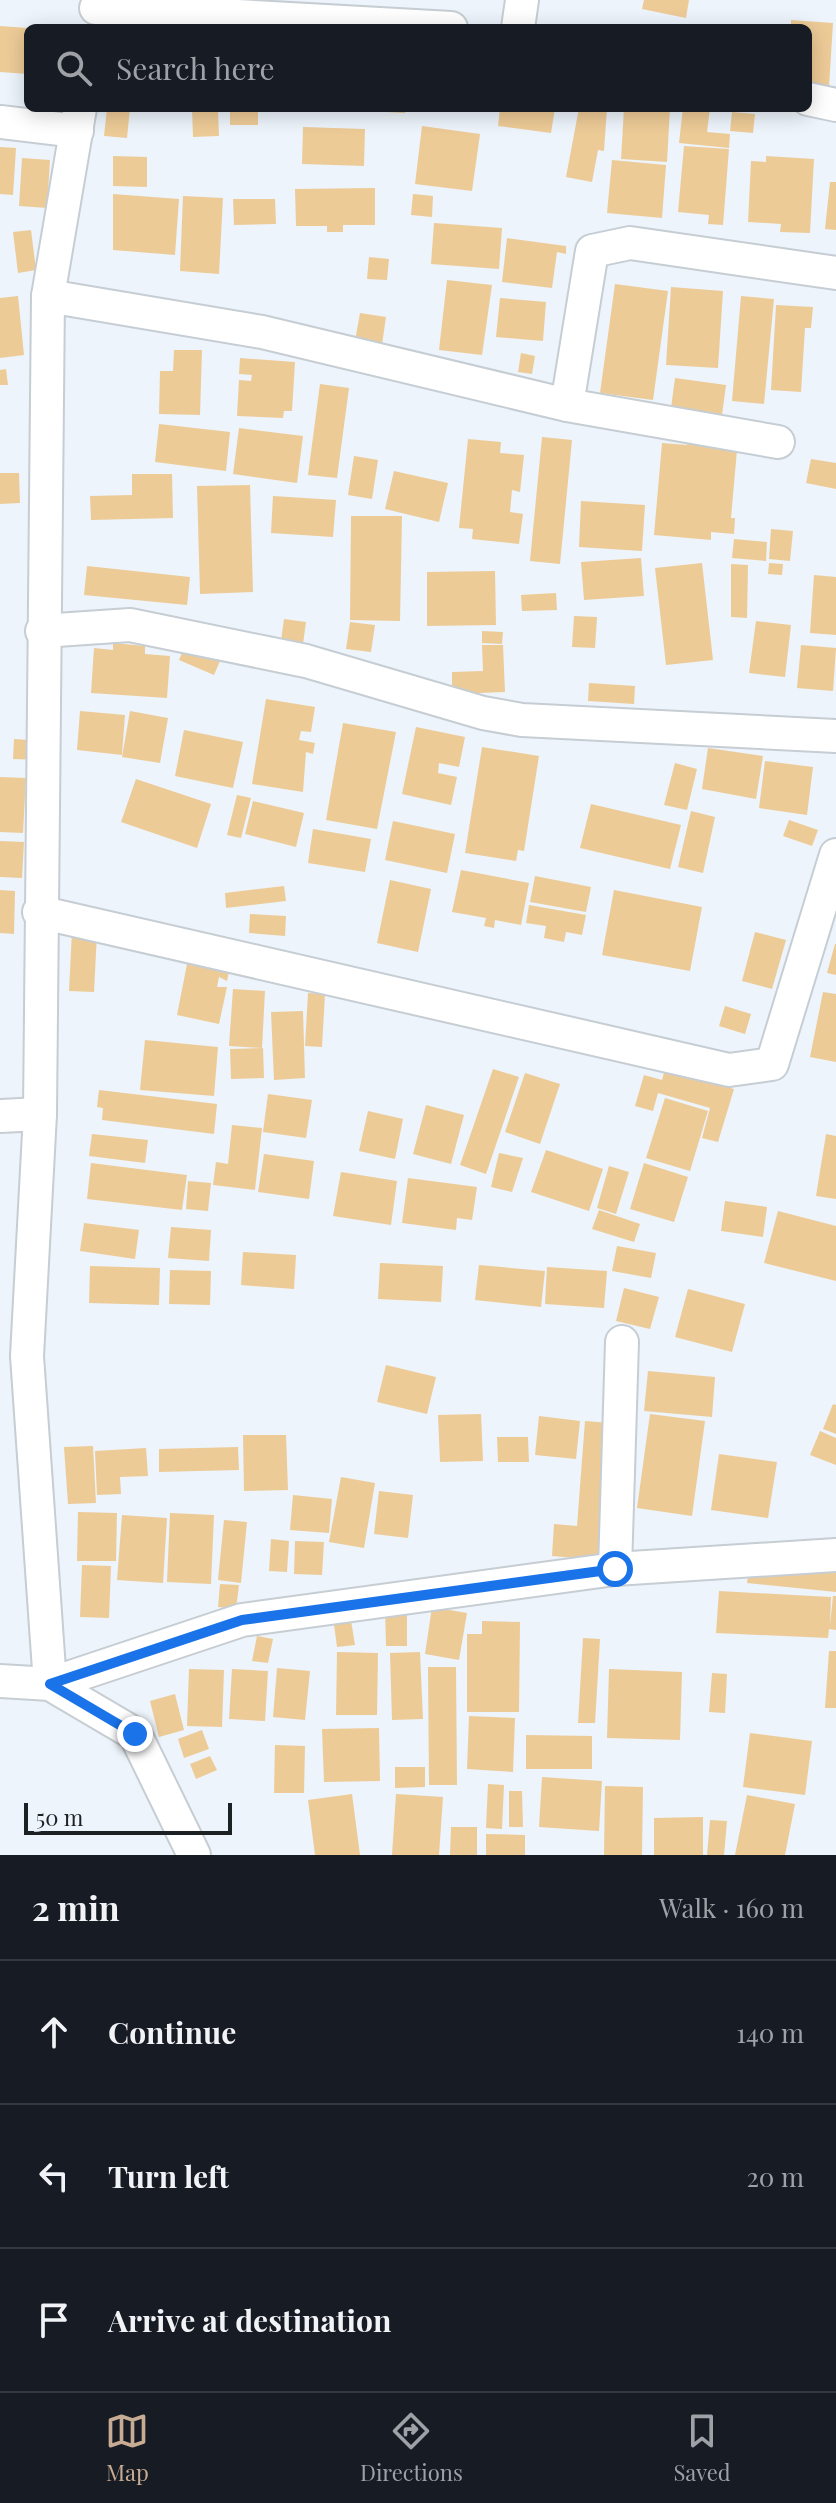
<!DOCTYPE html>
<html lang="en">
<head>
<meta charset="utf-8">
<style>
  :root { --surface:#171b24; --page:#242831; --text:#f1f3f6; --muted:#9ea1a6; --line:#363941; --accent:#c7ac93 }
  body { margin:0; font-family:"Playfair Display",serif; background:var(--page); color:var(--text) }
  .scale { position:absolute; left:24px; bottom:20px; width:208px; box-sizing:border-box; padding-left:8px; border:4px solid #1e2123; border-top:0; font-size:22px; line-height:28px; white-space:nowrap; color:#1e2123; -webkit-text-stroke:6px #edf4fb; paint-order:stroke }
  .stop { position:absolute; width:24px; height:24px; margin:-18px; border:6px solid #1a73e8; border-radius:50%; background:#fff }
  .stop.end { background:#1a73e8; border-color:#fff; box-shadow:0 2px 8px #0008 }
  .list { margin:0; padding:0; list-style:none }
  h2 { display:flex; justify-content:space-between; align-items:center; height:104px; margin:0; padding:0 32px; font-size:34px }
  h2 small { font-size:26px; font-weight:400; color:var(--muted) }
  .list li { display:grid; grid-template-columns:52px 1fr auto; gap:24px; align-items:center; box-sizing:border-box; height:144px; padding:0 32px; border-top:2px solid var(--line) }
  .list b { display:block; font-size:30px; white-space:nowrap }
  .list em { font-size:26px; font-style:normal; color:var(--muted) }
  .icon { flex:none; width:44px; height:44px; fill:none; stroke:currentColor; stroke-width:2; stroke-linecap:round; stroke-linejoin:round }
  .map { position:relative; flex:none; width:836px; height:1855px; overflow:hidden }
  .search { position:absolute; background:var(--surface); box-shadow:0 4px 20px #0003; left:24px; right:24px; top:24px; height:88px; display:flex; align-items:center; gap:20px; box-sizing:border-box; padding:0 28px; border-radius:12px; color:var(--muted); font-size:30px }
  .sheet { height:536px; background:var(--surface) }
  nav { display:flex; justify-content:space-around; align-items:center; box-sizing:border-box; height:112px; border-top:2px solid var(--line); background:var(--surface); font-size:22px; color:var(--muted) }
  nav a { display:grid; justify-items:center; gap:4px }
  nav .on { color:var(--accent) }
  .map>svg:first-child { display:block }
</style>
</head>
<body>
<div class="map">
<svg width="836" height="1855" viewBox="0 0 836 1855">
  <rect width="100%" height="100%" fill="#edf4fb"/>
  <g fill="#edcb97">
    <polygon points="644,0 689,0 686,18 642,9"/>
    <polygon points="791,20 833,23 829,87 808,86 808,28 791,28"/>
    <polygon points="0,26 28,28 28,74 0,72"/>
    <polygon points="107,108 130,108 127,138 104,136"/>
    <polygon points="192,108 218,108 219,136 193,137"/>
    <rect x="230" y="108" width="28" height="17"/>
    <polygon points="368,108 405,108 405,113 367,111"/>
    <polygon points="500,108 555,108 551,133 498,126"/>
    <polygon points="579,108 607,108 604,151 598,150 592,182 566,177"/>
    <polygon points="624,108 670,108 667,162 621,159"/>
    <polygon points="683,108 710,108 707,132 730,134 729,148 679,143"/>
    <polygon points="732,112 755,114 753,133 730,131"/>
    <polygon points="422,126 480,134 472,191 415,184"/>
    <polygon points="303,127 365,129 364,166 302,164"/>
    <polygon points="684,146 729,149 723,225 708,224 709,215 678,212"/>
    <polygon points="0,147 16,148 13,195 0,194"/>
    <polygon points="113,156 147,157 147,187 113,186"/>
    <polygon points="766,156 814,159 810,233 780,232 781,224 748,222 751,161 766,162"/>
    <polygon points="22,158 50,160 47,208 19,206"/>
    <polygon points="612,160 666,165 662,218 607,213"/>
    <polygon points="830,182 836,182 836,230 825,229"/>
    <polygon points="375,188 375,225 343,225 343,232 327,232 327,226 296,226 295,189"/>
    <polygon points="113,194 179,199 175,255 113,250"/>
    <polygon points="413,194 433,196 432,217 411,215"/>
    <polygon points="183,196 223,198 219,274 180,271"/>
    <polygon points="233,199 275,199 276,224 234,225"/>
    <polygon points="434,223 502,228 499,269 431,264"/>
    <polygon points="31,230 36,270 18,273 13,232"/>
    <polygon points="507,238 566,246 566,254 557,252 552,288 502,282"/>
    <polygon points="369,257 389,259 387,280 367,279"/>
    <polygon points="447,280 492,285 482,355 439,350"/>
    <polygon points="615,284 668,291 653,400 600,393"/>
    <polygon points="671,287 723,291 718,368 666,365"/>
    <polygon points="18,296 24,355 0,358 0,298"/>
    <polygon points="741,296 774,299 764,404 732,401"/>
    <polygon points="500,298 546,302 543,341 496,337"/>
    <polygon points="776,305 813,307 811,328 805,328 801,392 771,390"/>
    <polygon points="360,313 386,317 382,345 355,341"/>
    <polygon points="174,350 202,350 200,415 159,414 160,371 173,371"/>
    <polygon points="521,353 535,356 532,374 518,372"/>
    <polygon points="240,358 295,362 292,411 284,411 283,418 237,416 239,380 251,381 252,375 239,374"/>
    <polygon points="6,369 8,385 0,385 0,370"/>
    <polygon points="675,378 726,385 722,415 671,408"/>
    <polygon points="320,384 349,388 337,478 308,475"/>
    <polygon points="159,424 230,432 226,471 155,462"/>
    <polygon points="239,428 303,436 297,483 233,474"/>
    <polygon points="688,432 707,434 705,447 737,450 731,518 735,518 734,534 711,532 711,540 654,535 662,443 687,445"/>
    <polygon points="542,437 572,440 560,564 530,561"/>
    <polygon points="468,439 501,442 500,453 524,455 520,492 512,490 510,512 523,514 519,544 472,539 473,529 459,528"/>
    <polygon points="354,456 378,460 372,499 348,495"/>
    <polygon points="811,459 836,463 836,489 806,483"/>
    <polygon points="394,471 448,483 439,522 385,509"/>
    <polygon points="0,473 19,473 20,503 0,504"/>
    <polygon points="132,474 172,474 173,518 91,520 90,496 132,495"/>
    <polygon points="250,485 253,592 200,594 197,486"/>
    <polygon points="273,496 336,500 333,537 271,533"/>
    <polygon points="581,501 645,505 642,551 579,547"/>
    <polygon points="351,516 402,516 400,621 350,620"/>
    <polygon points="771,529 793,531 790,561 769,559"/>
    <polygon points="734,539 767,542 766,561 732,558"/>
    <polygon points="641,558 644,596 584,600 581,562"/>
    <polygon points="702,563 713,660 666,665 655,568"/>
    <polygon points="769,563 783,564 782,575 768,574"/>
    <polygon points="731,564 748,565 747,618 731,617"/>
    <polygon points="87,566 190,577 187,605 84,595"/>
    <polygon points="495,571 496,625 427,626 427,572"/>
    <polygon points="814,575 836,577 836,635 810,633"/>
    <polygon points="556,593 557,610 522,611 521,595"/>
    <polygon points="574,616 597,617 595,648 572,647"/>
    <polygon points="284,619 306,622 303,644 281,641"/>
    <polygon points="756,621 791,625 785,677 749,673"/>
    <polygon points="350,622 375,625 371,652 346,649"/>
    <polygon points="482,631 503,632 502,644 482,643"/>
    <polygon points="113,643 145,646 145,654 170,656 167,698 91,693 94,648 113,650"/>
    <polygon points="482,645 503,645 505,692 452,694 452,672 483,671"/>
    <polygon points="801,645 836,648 833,691 797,688"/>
    <polygon points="185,646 220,661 214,675 179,660"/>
    <polygon points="589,683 635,686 634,704 588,701"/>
    <polygon points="266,699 315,707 311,732 301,731 299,740 315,743 313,754 306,752 303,792 252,784"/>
    <polygon points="80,711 125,715 122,755 77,750"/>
    <polygon points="130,711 168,718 160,763 122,757"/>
    <polygon points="343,723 396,732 377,829 326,820"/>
    <polygon points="416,727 465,737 459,767 439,763 438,773 457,777 451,805 402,794"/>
    <polygon points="184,730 243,742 233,788 175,776"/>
    <polygon points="14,739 43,741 42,760 13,759"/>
    <polygon points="482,747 539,756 524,851 518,850 516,861 465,853"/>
    <polygon points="708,748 763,756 756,799 702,789"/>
    <polygon points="765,761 813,767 807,815 759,808"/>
    <polygon points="675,763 697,769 687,810 664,805"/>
    <polygon points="0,777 26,778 23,833 0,832"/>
    <polygon points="136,779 211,804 197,848 121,822"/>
    <polygon points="237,795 251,798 241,838 227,835"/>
    <polygon points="253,801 304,813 296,847 245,834"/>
    <polygon points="591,804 681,825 670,869 580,848"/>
    <polygon points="691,811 715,817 703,873 678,867"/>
    <polygon points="789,820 818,830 812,846 783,836"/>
    <polygon points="393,821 455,834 447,873 385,860"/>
    <polygon points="313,829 371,839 365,872 308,863"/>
    <polygon points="0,841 24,842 22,878 0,877"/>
    <polygon points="461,870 529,883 521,925 495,920 494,928 484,926 486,918 452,912"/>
    <polygon points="535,876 591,887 586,912 530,902"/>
    <polygon points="390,880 431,889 418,952 377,943"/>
    <polygon points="284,886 286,901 226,908 225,893"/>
    <polygon points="0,890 15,891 14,934 0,933"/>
    <polygon points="614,890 702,907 690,971 602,955"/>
    <polygon points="529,905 586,915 582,935 566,932 564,942 544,938 546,926 526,923"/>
    <polygon points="250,914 286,916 285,936 249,933"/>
    <polygon points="72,931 97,933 94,992 69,991"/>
    <polygon points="755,932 786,940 772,989 742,981"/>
    <polygon points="835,944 836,944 836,975 827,973"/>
    <polygon points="188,959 230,967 227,981 219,977 217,987 227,987 219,1024 177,1015"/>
    <polygon points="233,989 265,991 262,1048 229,1046"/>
    <polygon points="823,992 836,994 836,1062 810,1057"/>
    <polygon points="308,993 325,994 322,1047 305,1046"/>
    <polygon points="725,1006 751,1014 745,1034 719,1026"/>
    <polygon points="303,1011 305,1078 274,1080 271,1012"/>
    <polygon points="145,1040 218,1047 214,1096 140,1090"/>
    <polygon points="263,1048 264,1078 231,1079 230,1049"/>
    <polygon points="493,1069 519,1077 486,1174 460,1165"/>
    <polygon points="665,1069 734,1089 718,1142 702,1138 710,1108 658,1093 653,1111 635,1106 644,1075 662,1080"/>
    <polygon points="525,1073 560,1084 540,1144 505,1132"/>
    <polygon points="99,1090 217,1104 214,1134 102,1120 103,1108 97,1107"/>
    <polygon points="268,1094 312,1100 306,1138 263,1132"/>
    <polygon points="665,1098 708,1111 690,1171 646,1158"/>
    <polygon points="426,1105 464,1115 451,1164 413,1154"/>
    <polygon points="368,1111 403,1119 395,1159 359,1151"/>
    <polygon points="232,1125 262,1128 255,1190 213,1185 216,1162 228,1164"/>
    <polygon points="92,1134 148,1140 145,1163 89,1156"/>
    <polygon points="826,1134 836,1136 836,1199 816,1196"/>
    <polygon points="546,1150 603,1169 589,1211 531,1192"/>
    <polygon points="499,1153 523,1158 512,1192 491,1187"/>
    <polygon points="264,1154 314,1161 309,1199 258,1192"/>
    <polygon points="91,1163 187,1175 182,1210 87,1199"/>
    <polygon points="644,1163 688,1177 674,1222 630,1209"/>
    <polygon points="609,1166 629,1172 616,1214 597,1208"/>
    <polygon points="341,1172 397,1181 391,1225 333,1216"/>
    <polygon points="408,1178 477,1187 472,1220 457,1218 456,1230 402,1223"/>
    <polygon points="188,1181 211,1183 208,1211 186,1209"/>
    <polygon points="725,1201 767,1207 763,1237 721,1231"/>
    <polygon points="599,1210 640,1224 634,1242 592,1229"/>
    <polygon points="778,1211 836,1226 836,1281 764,1263"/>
    <polygon points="84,1223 139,1230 135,1259 80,1251"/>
    <polygon points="171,1227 211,1230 209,1261 168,1258"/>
    <polygon points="617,1246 656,1253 651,1278 612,1271"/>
    <polygon points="243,1252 296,1255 294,1289 241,1285"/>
    <polygon points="380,1263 443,1266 441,1302 378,1299"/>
    <polygon points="479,1265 545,1271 541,1307 475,1300"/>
    <polygon points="90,1266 160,1268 159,1305 89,1303"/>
    <polygon points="547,1267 607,1271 604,1308 545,1304"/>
    <polygon points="170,1270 211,1271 210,1305 169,1304"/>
    <polygon points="624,1288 659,1297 650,1329 616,1321"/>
    <polygon points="688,1289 745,1304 732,1352 675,1337"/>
    <polygon points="386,1365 436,1377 427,1414 377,1402"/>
    <polygon points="648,1371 715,1377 712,1417 644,1411"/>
    <polygon points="833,1404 836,1405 836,1434 823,1429"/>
    <polygon points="481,1414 483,1461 440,1462 438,1415"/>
    <polygon points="650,1414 705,1421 692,1516 637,1508"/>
    <polygon points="539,1416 580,1421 576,1459 535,1455"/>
    <polygon points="585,1421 610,1423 599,1560 552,1556 554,1524 577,1526"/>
    <polygon points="820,1431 836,1438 836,1465 810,1455"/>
    <polygon points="243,1435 286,1435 288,1490 244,1491"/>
    <polygon points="497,1437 528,1437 529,1462 498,1462"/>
    <polygon points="93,1446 96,1503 68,1504 64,1447"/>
    <polygon points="238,1447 239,1470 159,1472 159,1449"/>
    <polygon points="146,1448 148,1476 120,1477 121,1494 97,1495 95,1451"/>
    <polygon points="719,1454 777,1462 768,1518 711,1510"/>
    <polygon points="341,1477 375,1483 364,1548 329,1542"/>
    <polygon points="379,1491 413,1495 408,1538 374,1534"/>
    <polygon points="293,1495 332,1499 329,1533 290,1530"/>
    <polygon points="78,1512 117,1513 116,1561 77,1561"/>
    <polygon points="170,1513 214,1515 211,1584 167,1582"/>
    <polygon points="122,1515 167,1518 163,1583 117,1580"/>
    <polygon points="224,1520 247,1522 241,1583 218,1580"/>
    <polygon points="271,1539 289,1541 287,1572 269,1571"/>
    <polygon points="295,1541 324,1542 322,1575 294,1574"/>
    <polygon points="750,1563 836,1571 836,1592 747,1583"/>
    <polygon points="82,1565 111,1566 109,1618 80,1617"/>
    <polygon points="220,1584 239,1585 236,1609 218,1607"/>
    <polygon points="719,1591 831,1597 830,1625 833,1596 836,1596 836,1630 829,1629 828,1638 716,1633"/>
    <polygon points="407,1607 407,1646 386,1646 385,1608"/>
    <polygon points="432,1607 467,1613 459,1660 425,1654"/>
    <polygon points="350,1614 355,1645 337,1647 333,1617"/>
    <polygon points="482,1621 520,1622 519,1712 467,1712 467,1634 482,1634"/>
    <polygon points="257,1636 273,1639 268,1663 252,1661"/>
    <polygon points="583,1638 600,1639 595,1723 578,1723"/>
    <polygon points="829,1651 836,1651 836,1708 825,1708"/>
    <polygon points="337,1652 378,1653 377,1715 336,1715"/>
    <polygon points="420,1652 423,1719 392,1720 390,1653"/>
    <polygon points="428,1667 456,1667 457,1785 429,1785"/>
    <polygon points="277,1668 310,1671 305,1720 273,1717"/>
    <polygon points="189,1669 224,1670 222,1727 187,1726"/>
    <polygon points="232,1669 268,1671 265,1721 229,1719"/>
    <polygon points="609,1669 682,1672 680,1740 607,1738"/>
    <polygon points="712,1673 727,1674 725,1713 709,1712"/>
    <polygon points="175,1694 184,1730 159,1737 150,1701"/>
    <polygon points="469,1716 515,1718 513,1772 467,1769"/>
    <polygon points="379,1728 380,1781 324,1782 322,1729"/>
    <polygon points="202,1730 209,1749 184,1758 178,1739"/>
    <polygon points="750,1733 812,1741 805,1795 743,1787"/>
    <polygon points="526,1735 592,1736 592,1769 526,1769"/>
    <polygon points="275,1745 305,1746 304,1793 274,1793"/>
    <polygon points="210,1756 217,1770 196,1779 190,1764"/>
    <polygon points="395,1767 425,1767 425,1787 395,1788"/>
    <polygon points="542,1777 602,1781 599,1831 539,1827"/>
    <polygon points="488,1784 504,1785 502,1829 486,1828"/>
    <polygon points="605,1786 643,1787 642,1855 604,1855"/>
    <polygon points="509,1791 522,1791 523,1827 509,1827"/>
    <polygon points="352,1794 360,1855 315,1855 308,1800"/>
    <polygon points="396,1794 443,1797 439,1855 392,1855"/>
    <polygon points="747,1795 795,1804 785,1855 735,1855"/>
    <polygon points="703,1817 703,1855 654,1855 654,1818"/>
    <polygon points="710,1820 727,1821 724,1855 707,1855"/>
    <polygon points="451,1827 477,1827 477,1855 450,1855"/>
    <polygon points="486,1834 525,1835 525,1855 486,1855"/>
  </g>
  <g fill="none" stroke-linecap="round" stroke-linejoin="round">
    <defs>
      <g id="minor">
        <polyline points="96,8 451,28"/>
        <polyline points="518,28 522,0"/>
        <polyline points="808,99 836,105"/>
        <polyline points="80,108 48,296 40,1114 27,1356 50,1684 242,1620 615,1569 836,1555"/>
        <polyline points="0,122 77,131"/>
        <polyline points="48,296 262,332 567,405 778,442"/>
        <polyline points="567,405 592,251 630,243 836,273"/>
        <polyline points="42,631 130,625 306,661 483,713 522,720 836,736"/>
        <polyline points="39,912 729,1070 772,1064 836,855"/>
        <polyline points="0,1116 40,1114"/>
        <polyline points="615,1569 622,1342"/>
        <polyline points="0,1681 50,1684 135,1734 194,1855"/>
      </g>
    </defs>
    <use href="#minor" stroke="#c6cdd3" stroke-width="36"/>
    <use href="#minor" stroke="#fff" stroke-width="32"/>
  </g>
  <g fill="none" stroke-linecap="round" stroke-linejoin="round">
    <polyline stroke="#1a73e8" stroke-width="10" points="135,1734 50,1684 242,1620 615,1569"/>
  </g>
</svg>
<div class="scale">50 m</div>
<div class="stop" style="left:615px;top:1569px"></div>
<div class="stop end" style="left:135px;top:1734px"></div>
<div class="search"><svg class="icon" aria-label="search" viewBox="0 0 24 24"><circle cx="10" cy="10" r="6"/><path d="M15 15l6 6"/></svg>Search here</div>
</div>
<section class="sheet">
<h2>2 min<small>Walk · 160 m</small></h2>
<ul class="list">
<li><svg class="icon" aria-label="ahead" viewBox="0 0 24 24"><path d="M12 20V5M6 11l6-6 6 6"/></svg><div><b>Continue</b></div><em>140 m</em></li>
<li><svg class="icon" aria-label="left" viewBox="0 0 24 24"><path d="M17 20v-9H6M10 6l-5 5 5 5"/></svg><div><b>Turn left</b></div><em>20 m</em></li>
<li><svg class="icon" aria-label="arrive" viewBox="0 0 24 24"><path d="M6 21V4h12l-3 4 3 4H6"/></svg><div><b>Arrive at destination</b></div></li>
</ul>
</section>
<nav>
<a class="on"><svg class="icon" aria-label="map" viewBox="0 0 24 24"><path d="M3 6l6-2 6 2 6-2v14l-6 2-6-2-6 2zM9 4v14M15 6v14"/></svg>Map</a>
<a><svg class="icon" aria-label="directions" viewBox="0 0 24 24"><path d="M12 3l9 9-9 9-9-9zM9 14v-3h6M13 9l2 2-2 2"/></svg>Directions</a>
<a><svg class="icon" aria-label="saved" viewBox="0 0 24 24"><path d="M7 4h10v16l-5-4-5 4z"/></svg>Saved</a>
</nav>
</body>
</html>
